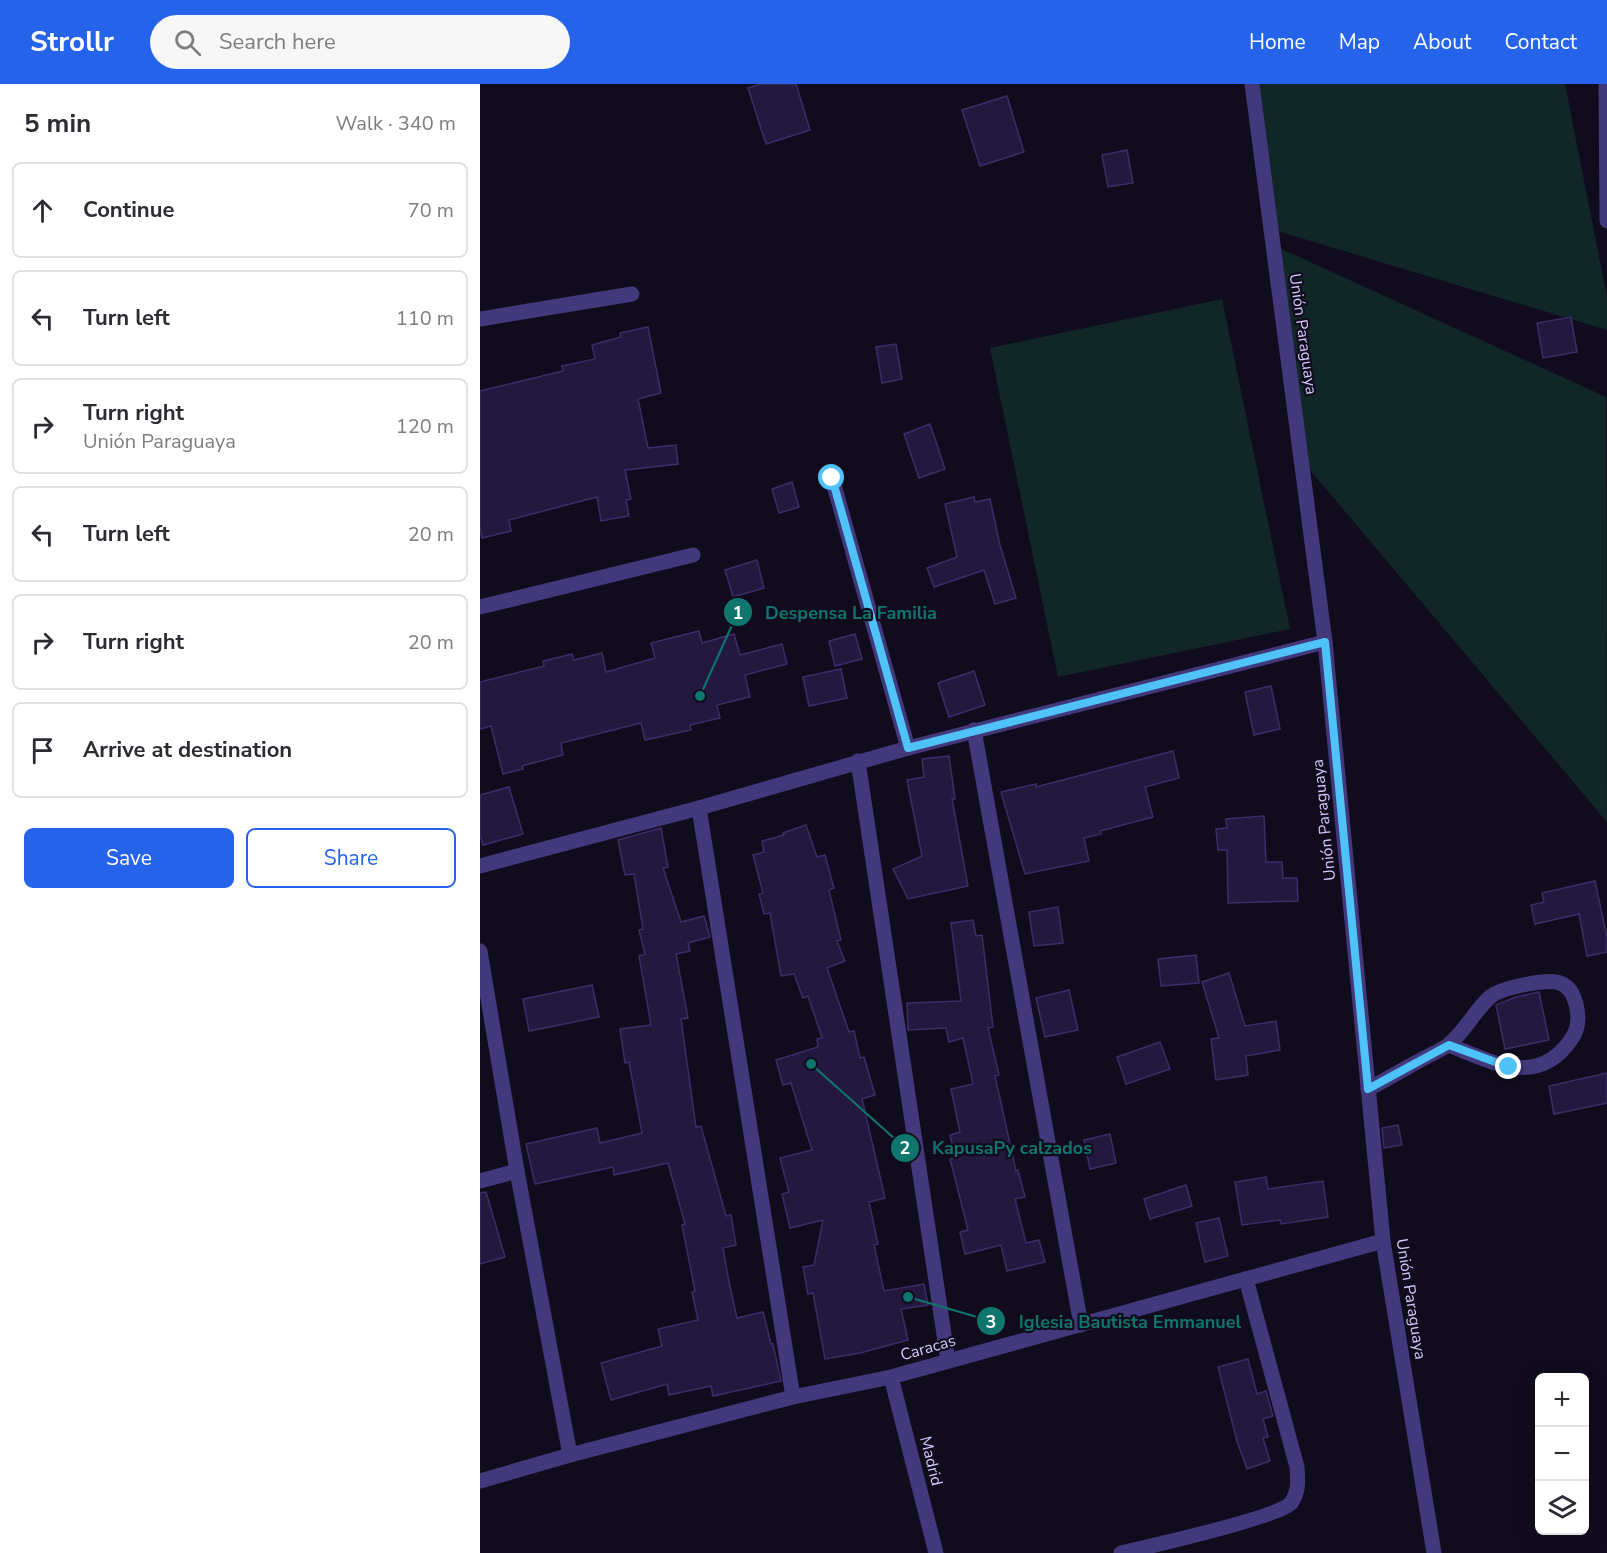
<!DOCTYPE html>
<html lang="en">
<head>
<meta charset="utf-8">
<style>
  :root { --surface:#fff; --page:#f7f7f7; --text:#2b2b33; --muted:#7c7c81; --line:#e1e1e2; --accent:#2563eb }
  body { margin:0; font-family:"Nunito Sans",sans-serif; background:var(--page); color:var(--text) }
  .controls { position:absolute; right:18px; bottom:18px; display:grid; overflow:hidden; border-radius:9px; box-shadow:0 6px 24px #0002 }
  .controls button { width:54px; height:54px; display:grid; place-items:center; padding:0; border:0; border-bottom:2px solid var(--line); background:var(--surface); color:var(--text); font:30px sans-serif }
  .stop { position:absolute; width:18px; height:18px; margin:-14px; border:4px solid #4fc3f7; border-radius:50%; background:#fff }
  .stop.end { background:#4fc3f7; border-color:#fff; box-shadow:0 2px 6px #0008 }
  .list { margin:0; padding:0; list-style:none }
  h2 { display:flex; justify-content:space-between; align-items:center; height:78px; margin:0; padding:0 24px; font-size:26px }
  h2 small { font-size:20px; font-weight:400; color:var(--muted) }
  .list li { display:grid; grid-template-columns:39px 1fr auto; gap:18px; align-items:center; box-sizing:border-box; height:96px; margin:0 12px 12px; padding:0 12px; border:2px solid var(--line); border-radius:9px }
  .list b { display:block; font-size:22px; white-space:nowrap }
  .list p { margin:0; font-size:20px; white-space:nowrap; color:var(--muted) }
  .list em { font-size:20px; font-style:normal; color:var(--muted) }
  .actions { display:flex; gap:12px; padding:18px 24px }
  .actions a { flex:1; padding:14px 0; border:2px solid var(--accent); border-radius:9px; text-align:center; font-size:21px; color:var(--accent) }
  .actions .main { background:var(--accent); color:#fff }
  .icon { flex:none; width:33px; height:33px; fill:none; stroke:currentColor; stroke-width:2; stroke-linecap:round; stroke-linejoin:round }
  .map { position:relative; flex:none; width:1127px; height:1469px; overflow:hidden }
  header { display:flex; align-items:center; gap:36px; box-sizing:border-box; height:84px; padding:0 30px; background:var(--accent); color:#fff }
  header strong { font-size:28px }
  nav { display:flex; gap:33px; margin-inline-start:auto; font-size:21px }
  .search { width:420px; height:54px; background:var(--page); display:flex; align-items:center; gap:15px; box-sizing:border-box; padding:0 21px; border-radius:33px; color:var(--muted); font-size:22px }
  main { display:flex }
  aside { flex:1; background:var(--surface) }
  .map>svg:first-child { display:block }
</style>
</head>
<body>
<header>
<strong>Strollr</strong>
<div class="search"><svg class="icon" aria-label="search" viewBox="0 0 24 24"><circle cx="10" cy="10" r="6"/><path d="M15 15l6 6"/></svg>Search here</div>
<nav><a>Home</a><a>Map</a><a>About</a><a>Contact</a></nav>
</header>
<main>
<aside>
<h2>5 min<small>Walk · 340 m</small></h2>
<ul class="list">
<li><svg class="icon" aria-label="ahead" viewBox="0 0 24 24"><path d="M12 20V5M6 11l6-6 6 6"/></svg><div><b>Continue</b></div><em>70 m</em></li>
<li><svg class="icon" aria-label="left" viewBox="0 0 24 24"><path d="M17 20v-9H6M10 6l-5 5 5 5"/></svg><div><b>Turn left</b></div><em>110 m</em></li>
<li><svg class="icon" aria-label="right" viewBox="0 0 24 24"><path d="M7 20v-9h11M14 6l5 5-5 5"/></svg><div><b>Turn right</b><p>Unión Paraguaya</p></div><em>120 m</em></li>
<li><svg class="icon" aria-label="left" viewBox="0 0 24 24"><path d="M17 20v-9H6M10 6l-5 5 5 5"/></svg><div><b>Turn left</b></div><em>20 m</em></li>
<li><svg class="icon" aria-label="right" viewBox="0 0 24 24"><path d="M7 20v-9h11M14 6l5 5-5 5"/></svg><div><b>Turn right</b></div><em>20 m</em></li>
<li><svg class="icon" aria-label="arrive" viewBox="0 0 24 24"><path d="M6 21V4h12l-3 4 3 4H6"/></svg><div><b>Arrive at destination</b></div></li>
</ul>
<div class="actions"><a class="main">Save</a><a>Share</a></div>
</aside>
<div class="map">
<svg width="1127" height="1469" viewBox="0 0 1127 1469">
  <rect width="100%" height="100%" fill="#110c1d"/>
  <g fill="#102627">
    <polygon points="774,0 1085,0 1127,213 1127,246 794,146"/>
    <polygon points="795,162 1126,313 1127,738 820,374"/>
    <polygon points="742,215 810,545 578,593 510,264"/>
  </g>
  <g fill="#23193e" stroke="#3d2c69" stroke-width="1.5">
    <polygon points="281,0 316,0 330,46 286,60 268,4"/>
    <polygon points="527,12 544,68 500,82 482,26"/>
    <polygon points="647,66 653,99 628,103 622,71"/>
    <polygon points="1091,233 1097,268 1063,274 1057,239"/>
    <polygon points="168,243 181,309 158,315 168,364 196,361 198,380 145,386 151,415 146,416 149,432 121,437 117,413 29,436 31,447 2,454 0,443 0,307 83,287 82,282 115,275 112,261 141,253 140,249"/>
    <polygon points="416,260 422,295 402,299 396,263"/>
    <polygon points="450,340 465,385 439,394 424,350"/>
    <polygon points="312,398 319,423 299,429 292,405"/>
    <polygon points="494,413 495,418 510,415 520,461 536,514 515,520 504,486 454,503 447,484 477,473 465,420"/>
    <polygon points="277,476 284,504 253,513 245,486"/>
    <polygon points="219,547 222,559 254,550 260,571 302,560 307,580 265,591 270,613 237,621 240,634 210,641 211,646 165,656 161,639 81,659 83,671 42,682 43,685 23,690 11,642 0,645 0,598 64,582 63,577 92,570 94,576 122,569 126,588 175,574 171,559"/>
    <polygon points="375,550 382,575 355,582 349,557"/>
    <polygon points="361,585 367,614 329,622 323,593"/>
    <polygon points="494,587 505,621 469,633 458,599"/>
    <polygon points="791,602 800,645 774,651 765,608"/>
    <polygon points="693,667 699,694 665,703 673,733 620,747 621,750 604,754 609,777 545,790 521,708 556,700 556,703"/>
    <polygon points="469,672 475,715 472,715 488,802 428,815 413,785 442,772 427,696 444,693 442,675"/>
    <polygon points="29,703 43,750 3,761 0,751 0,711"/>
    <polygon points="784,732 786,778 802,778 803,794 817,794 818,817 748,819 747,766 738,766 736,745 747,744 746,735"/>
    <polygon points="326,741 337,773 345,771 354,804 349,806 361,856 357,857 365,877 347,884 369,948 374,947 380,974 384,973 395,1011 382,1015 405,1114 389,1118 398,1160 394,1161 404,1207 444,1200 448,1221 421,1225 428,1256 380,1269 345,1275 333,1209 328,1210 323,1183 334,1181 343,1136 310,1144 302,1110 309,1108 300,1074 332,1066 311,999 303,1001 296,976 338,963 337,955 342,954 328,912 323,914 314,890 301,892 290,829 284,830 279,810 283,809 273,771 284,768 282,757 304,751 303,749"/>
    <polygon points="181,744 188,783 183,784 201,838 224,832 230,853 208,859 210,867 196,870 208,934 201,935 216,1043 221,1042 246,1132 251,1131 256,1161 243,1164 249,1198 257,1234 283,1228 291,1260 293,1260 301,1297 233,1312 231,1302 189,1311 187,1300 131,1316 121,1279 182,1262 178,1245 218,1236 212,1208 215,1207 202,1141 205,1140 188,1079 134,1091 133,1083 55,1100 46,1060 117,1044 120,1059 162,1049 149,978 145,979 140,945 171,941 159,872 165,870 159,846 163,845 154,790 145,791 138,756"/>
    <polygon points="1115,797 1127,854 1127,868 1107,872 1099,830 1055,840 1051,821 1064,818 1062,809"/>
    <polygon points="578,823 583,859 554,862 549,828"/>
    <polygon points="493,836 496,852 502,851 513,943 508,944 519,991 515,992 536,1087 538,1086 545,1113 535,1115 546,1159 559,1156 565,1178 527,1187 521,1161 485,1170 480,1148 488,1146 470,1075 475,1074 470,1051 480,1048 471,1005 493,1000 483,954 469,958 466,944 428,946 427,919 481,917 471,839"/>
    <polygon points="716,871 719,899 681,902 678,875"/>
    <polygon points="749,889 765,942 796,937 800,966 766,972 768,991 736,996 731,955 739,954 722,898"/>
    <polygon points="112,901 119,933 49,947 43,915"/>
    <polygon points="589,906 598,946 565,953 556,914"/>
    <polygon points="1059,908 1069,956 1025,965 1016,921 1036,913"/>
    <polygon points="680,958 690,985 646,1000 637,973"/>
    <polygon points="1127,989 1127,1019 1074,1030 1069,1002"/>
    <polygon points="918,1041 922,1061 904,1064 902,1044"/>
    <polygon points="630,1050 636,1079 610,1085 604,1056"/>
    <polygon points="786,1093 788,1105 843,1097 848,1133 801,1140 800,1136 762,1141 755,1098"/>
    <polygon points="706,1101 712,1122 670,1135 664,1115"/>
    <polygon points="6,1108 25,1173 0,1180 0,1109"/>
    <polygon points="739,1134 748,1172 725,1178 716,1139"/>
    <polygon points="768,1275 777,1310 786,1307 793,1332 783,1335 788,1353 783,1354 790,1377 767,1385 757,1357 738,1283"/>
  </g>
  <g fill="none" stroke-linecap="round" stroke-linejoin="round">
    <g stroke="#41397b" stroke-width="15">
      <polyline points="1126,0 1127,137"/>
      <polyline points="352,394 428,664"/>
      <polyline points="0,523 213,471"/>
      <path d="M888,1005C907,995 926,984 944,974C952,970 961,966 968,961C984,949 995,926 1010,913C1020,904 1068,894 1080,899C1090,903 1093,910 1096,920C1099,932 1099,944 1092,954C1059,1005 1012,978 969,961"/>
      <path d="M641,1469C667,1463 799,1433 811,1419C819,1408 818,1396 817,1383L766,1195"/>
    </g>
    <g stroke="#41397b" stroke-width="15">
      <polyline points="772,0 845,558 903,1157 954,1469"/>
      <polyline points="0,235 152,210"/>
      <polyline points="494,646 601,1241"/>
      <polyline points="378,677 468,1277"/>
      <polyline points="219,724 313,1313"/>
      <polyline points="0,782 219,724 428,664 845,558"/>
      <polyline points="0,867 37,1087 90,1371"/>
      <polyline points="0,1097 37,1087"/>
      <polyline points="411,1293 456,1469"/>
      <polyline points="0,1397 90,1371 313,1313 411,1293 903,1157"/>
    </g>
  </g>
  <g fill="none" stroke-linecap="round" stroke-linejoin="round">
    <polyline stroke="#4fc3f7" stroke-width="8" points="352,394 428,664 845,558 888,1005 969,961 1029,983"/>
  </g>
  <g text-anchor="middle" dominant-baseline="central" stroke-width="4.5" stroke-linejoin="round" paint-order="stroke">
    <g font-size="16" fill="#d4cafd" stroke="#110c1d">
      <text transform="translate(823 250) rotate(82)">Unión Paraguaya</text>
      <text transform="translate(844 736) rotate(-96)">Unión Paraguaya</text>
      <text transform="translate(931 1215) rotate(81)">Unión Paraguaya</text>
      <text transform="translate(448 1264) rotate(-16)">Caracas</text>
      <text transform="translate(451 1377) rotate(76)">Madrid</text>
    </g>
  </g>
  <path fill="none" stroke="#0f766e" stroke-width="2" d="M220 612L258 528M331 980L425 1064M428 1213L511 1237"/>
  <g fill="#0f766e" stroke="#110c1d" stroke-width="2">
    <circle cx="220" cy="612" r="6"/>
    <circle cx="331" cy="980" r="6"/>
    <circle cx="428" cy="1213" r="6"/>
    <circle cx="258" cy="528" r="15"/>
    <circle cx="425" cy="1064" r="15"/>
    <circle cx="511" cy="1237" r="15"/>
  </g>
  <g font-size="18" text-anchor="middle" font-weight="bold" fill="#fff">
    <text x="258" y="535">1</text>
    <text x="425" y="1070">2</text>
    <text x="511" y="1244">3</text>
  </g>
  <g font-size="18" text-anchor="middle" font-weight="bold" fill="#0f766e" stroke="#110c1d" stroke-width="4.5" stroke-linejoin="round" paint-order="stroke">
    <text x="371" y="535">Despensa La Familia</text>
    <text x="532" y="1070">KapusaPy calzados</text>
    <text x="650" y="1244">Iglesia Bautista Emmanuel</text>
  </g>
</svg>
<div class="controls">
<button>+</button>
<button>−</button>
<button><svg class="icon" aria-label="layers" viewBox="0 0 24 24"><path d="M12 4l9 5-9 5-9-5zM3 14l9 5 9-5"/></svg></button>
</div>
<div class="stop" style="left:352px;top:394px"></div>
<div class="stop end" style="left:1029px;top:983px"></div>
</div>
</main>
</body>
</html>
